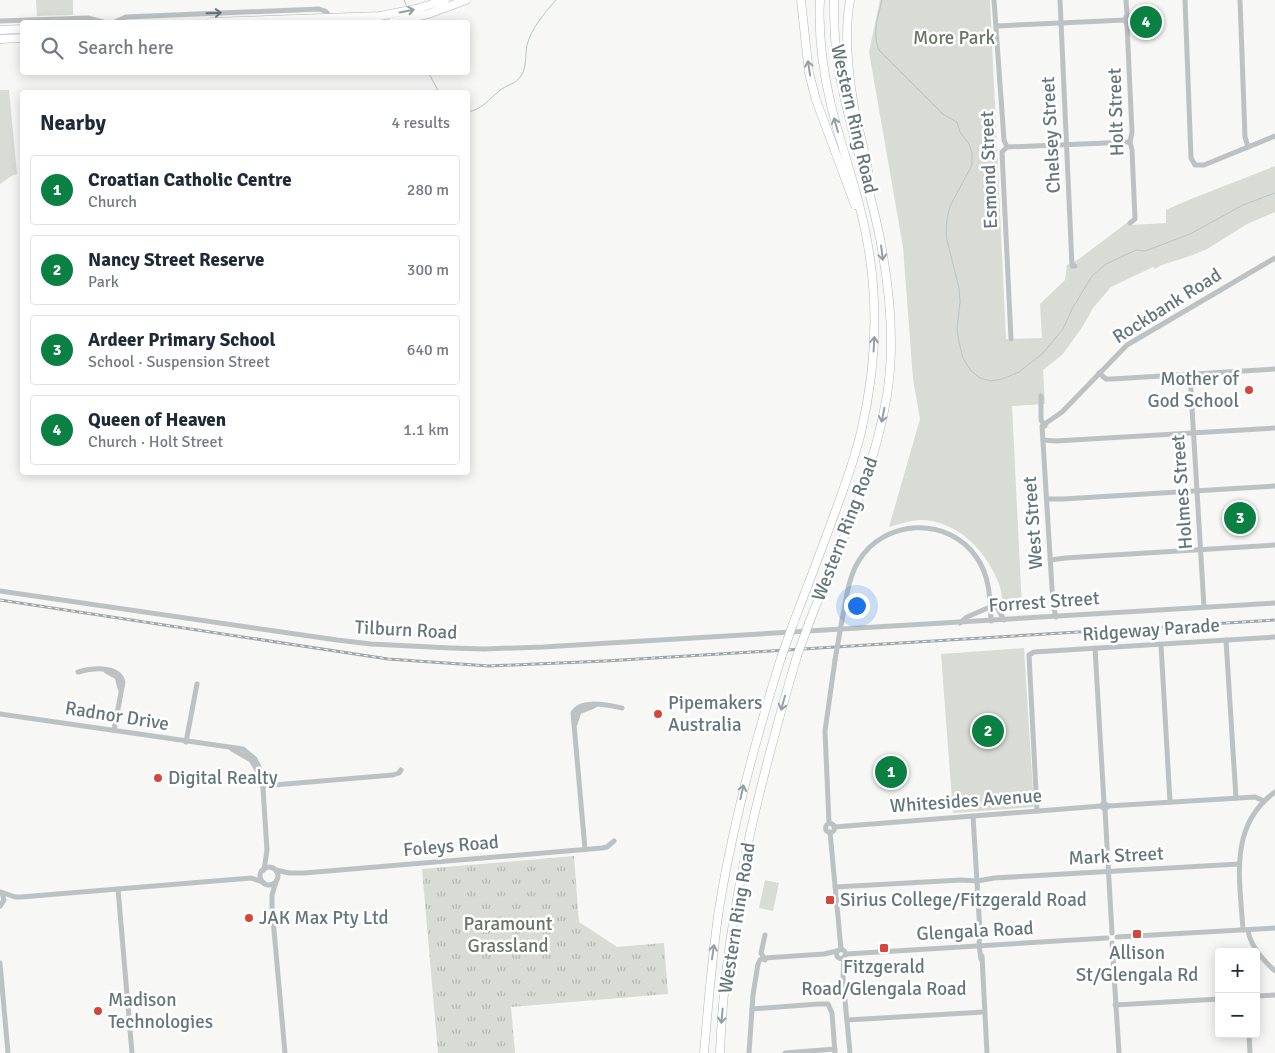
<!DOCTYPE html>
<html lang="en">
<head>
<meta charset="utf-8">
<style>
  :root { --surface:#fff; --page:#f2f2f3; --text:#1f2937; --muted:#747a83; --line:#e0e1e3; --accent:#0b8043 }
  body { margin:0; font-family:Signika,sans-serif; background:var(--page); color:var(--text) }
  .controls { position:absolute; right:15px; bottom:15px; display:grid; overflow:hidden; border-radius:5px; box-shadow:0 2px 12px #0003 }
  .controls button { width:45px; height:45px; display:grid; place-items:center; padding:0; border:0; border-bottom:1px solid var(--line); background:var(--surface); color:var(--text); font:25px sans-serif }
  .you { position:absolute; left:856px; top:605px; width:18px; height:18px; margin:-12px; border:4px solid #fff; border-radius:50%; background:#1a73e8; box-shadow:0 0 0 8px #1a73e833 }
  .badge { display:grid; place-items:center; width:32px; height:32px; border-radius:50%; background:var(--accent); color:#fff; font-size:16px; font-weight:700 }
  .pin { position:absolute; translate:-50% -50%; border:2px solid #fff; box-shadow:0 1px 5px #0006 }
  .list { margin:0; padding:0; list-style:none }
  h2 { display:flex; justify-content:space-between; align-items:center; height:65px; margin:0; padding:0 20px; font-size:21px }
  h2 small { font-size:16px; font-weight:400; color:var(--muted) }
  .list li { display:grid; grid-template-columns:32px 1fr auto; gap:15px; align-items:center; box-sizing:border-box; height:70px; margin:0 10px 10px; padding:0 10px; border:1px solid var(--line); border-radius:5px }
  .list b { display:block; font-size:19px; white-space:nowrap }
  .list p { margin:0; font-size:16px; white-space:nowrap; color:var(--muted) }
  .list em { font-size:16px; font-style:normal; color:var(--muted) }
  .icon { flex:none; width:28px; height:28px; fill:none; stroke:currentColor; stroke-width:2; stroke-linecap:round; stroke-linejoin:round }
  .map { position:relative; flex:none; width:1275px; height:1053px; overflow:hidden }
  .search { position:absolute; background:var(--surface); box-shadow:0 2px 12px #0003; left:20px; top:20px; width:450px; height:55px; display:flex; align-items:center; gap:12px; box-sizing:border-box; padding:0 18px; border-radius:5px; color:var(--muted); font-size:19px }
  .panel { position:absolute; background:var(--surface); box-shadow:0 2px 12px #0003; left:20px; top:90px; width:450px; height:385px; border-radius:5px }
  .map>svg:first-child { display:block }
</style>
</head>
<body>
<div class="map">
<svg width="1275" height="1053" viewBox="0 0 1275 1053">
  <defs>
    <pattern id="grass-tufts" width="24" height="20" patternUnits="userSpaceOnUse" patternTransform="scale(1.25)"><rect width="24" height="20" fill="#d8dcd4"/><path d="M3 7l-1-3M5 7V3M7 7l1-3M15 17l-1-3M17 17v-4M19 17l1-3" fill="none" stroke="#b3b7b1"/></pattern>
  </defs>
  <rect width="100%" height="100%" fill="#f7f7f5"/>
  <polygon fill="url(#grass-tufts)" points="574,856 579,922 617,947 664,943 668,994 511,1007 515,1053 438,1053 422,869"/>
  <g fill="#d8dcd4">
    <polygon points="36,0 73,0 73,15 37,16"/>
    <path d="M880,0H990L1006,339L1042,338L1040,304L1065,280L1067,265L1079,259L1128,222L1131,225L1166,223V210C1201,194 1239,181 1275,166V212L1247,224L1207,249L1193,255L1162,265L1155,269L1153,267L1111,287L1093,308L1083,326L1063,354L1043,370L1045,404L1012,406L1022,609L1004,611C1002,602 1002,592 999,584C986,550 957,520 919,520C909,521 899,524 889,527L920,419L913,379L903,247L869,52Z"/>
    <polygon points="0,90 9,90 17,174 13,175 0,184"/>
    <polygon points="1024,648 1034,807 953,813 941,654"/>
    <polygon points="765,880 779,883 773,911 759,908"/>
  </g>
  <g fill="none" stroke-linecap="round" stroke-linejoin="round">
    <g stroke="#b6c4c6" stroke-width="1">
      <polyline points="404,0 407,7"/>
      <path d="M882,0C878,17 872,33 879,50L944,115L957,122L960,132L969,144L972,153V165L950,206L947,219L946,236L959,288L960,302L957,329L959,342L963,358L971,371L980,378L991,381L1002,379L1019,372L1042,354L1063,329L1072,309L1092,276L1106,264L1136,250L1145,251L1190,234L1243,205L1275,193"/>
      <polyline points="428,72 439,92"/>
      <path d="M468,112C483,109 488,100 499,91C506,85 516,84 521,76C527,67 525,55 527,45C531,29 545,12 556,0"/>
    </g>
    <defs>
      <g id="highway">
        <polyline points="801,0 809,73 816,100 855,205"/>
        <path d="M850,0C844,34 848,73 854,107C858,129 865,150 868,171"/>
        <polyline points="211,22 380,16 416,9 445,0"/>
        <polyline points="392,22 428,14 466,0"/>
        <polyline points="0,30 22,29"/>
        <polyline points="0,39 22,38"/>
        <path d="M809,623C838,549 874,475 887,395C895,346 890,292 881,244C870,183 847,125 838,64C834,43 834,21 834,0"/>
        <path d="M793,624C808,585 823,546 837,507C846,482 855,458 861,432C876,369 879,304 867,240C859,194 842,150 831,105C823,71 818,35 820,0"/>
        <path d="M704,1053C708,1005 712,957 719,909C733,823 755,741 781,658"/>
        <path d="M720,1053C725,917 759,785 797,656"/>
      </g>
    </defs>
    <use href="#highway" stroke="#b2b7b9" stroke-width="9"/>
    <g stroke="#bcc2c4" stroke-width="5">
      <polyline points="994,0 1004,140 1007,147 1002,152 1011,339"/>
      <polyline points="1060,0 1072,266 1075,266"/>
      <polyline points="1126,0 1127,14 1125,20 1127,25 1132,132 1130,142 1132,150 1135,219 1130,223"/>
      <polyline points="1185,0 1191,158 1195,165 1204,165 1275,136"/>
      <polyline points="1240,0 1245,137 1248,147"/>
      <polyline points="0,21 88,18 103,22"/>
      <polyline points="115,22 126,17 319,9 325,11 332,18"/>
      <polyline points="997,26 1125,20"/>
      <polyline points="1007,147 1130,142"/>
      <polyline points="1099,373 1106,379 1112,379 1275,369"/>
      <polyline points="1190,375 1204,607"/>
      <polyline points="1041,396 1041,420 1045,426"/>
      <polyline points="1043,440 1056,441 1275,428"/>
      <polyline points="1047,499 1063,499 1275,486"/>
      <polyline points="1050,560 1065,558 1275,545"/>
      <polyline points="0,591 337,640 371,644 451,648 484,649 543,647 1275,603"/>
      <polyline points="990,598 995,603 1004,620"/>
      <polyline points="1056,617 1053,604 1042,426 1062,412 1127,345 1275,258"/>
      <path d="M842,620C846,601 848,579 858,562C884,518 949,516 977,558C990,577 990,599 991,621"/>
      <polyline points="960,623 967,617 990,607"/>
      <polyline points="1226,640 1236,798"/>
      <polyline points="1161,645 1170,802"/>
      <polyline points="1095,648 1104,803"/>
      <polyline points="106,671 117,677 120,688"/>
      <path d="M78,672C92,668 119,665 123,682L114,730"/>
      <polyline points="0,714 243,749 255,759 262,773 267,850 264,870"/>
      <polyline points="575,724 579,712 594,706"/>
      <polyline points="186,742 197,684"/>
      <polyline points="232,749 251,760 260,775"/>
      <polyline points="262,786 393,775 399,773 401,770"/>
      <polyline points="1108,806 1255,797 1264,801"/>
      <polyline points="1105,810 1108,806 1104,803 1101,806 1105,810 1112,933"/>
      <polyline points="1037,811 1029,655 1034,652 1275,637"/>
      <polyline points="973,816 980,932 979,945 981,959"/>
      <polyline points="829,823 825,731 835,660"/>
      <circle cx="830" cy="828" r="4.5"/>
      <polyline points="834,827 1101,806"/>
      <polyline points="830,832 841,949"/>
      <path d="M585,849L573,713C581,699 608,705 622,708"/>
      <circle cx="269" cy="876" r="9"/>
      <polyline points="276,870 289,873 304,873 602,848 607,847 614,841"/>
      <polyline points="276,882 272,895 272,908 285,1053"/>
      <polyline points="835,887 961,880 977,881 994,878 1239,864"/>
      <polyline points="118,889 132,1053"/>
      <polyline points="1,892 15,897 21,897 239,879 251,878 263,882"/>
      <polyline points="0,906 4,900 2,893"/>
      <path d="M1243,930C1240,880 1228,826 1275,792"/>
      <path d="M1248,930C1250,946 1263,960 1275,971"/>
      <polyline points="1117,937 1275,928"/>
      <polyline points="1112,943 1119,1053"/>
      <circle cx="841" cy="954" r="4.5"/>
      <polyline points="846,954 1107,938"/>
      <polyline points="982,956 987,1053"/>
      <polyline points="844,957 843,979 850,1053"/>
      <polyline points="765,960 761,953 765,935"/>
      <polyline points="0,963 8,1053"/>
      <polyline points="1256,996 1275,995"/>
      <polyline points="1115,1005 1219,999"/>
      <polyline points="752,1009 818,1004 828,1004 832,1013 835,1053"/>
      <polyline points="847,1020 984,1012"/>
      <polyline points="1249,1034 1250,1053"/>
      <polyline points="749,1053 753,995 758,964 760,960 764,958 824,954 837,951"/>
      <polyline points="785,1053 835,1049"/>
    </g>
    <use href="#highway" stroke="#fff" stroke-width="8"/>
    <defs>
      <polyline id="rail" points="0,600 388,659 489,666 605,661 1275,620"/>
    </defs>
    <use href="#rail" stroke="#9fa7aa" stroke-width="3"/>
    <use href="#rail" stroke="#fff" stroke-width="1" stroke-dasharray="4" stroke-linecap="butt"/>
    <defs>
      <g id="highway-bridge">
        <polyline points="797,656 809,623"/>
        <polyline points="781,658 793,624"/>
      </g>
    </defs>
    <use href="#highway-bridge" stroke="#b2b7b9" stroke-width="9" stroke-linecap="butt"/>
    <polyline stroke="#bcc2c4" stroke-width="5" points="835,660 842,620"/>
    <use href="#highway-bridge" stroke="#fff" stroke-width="8"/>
  </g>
  <defs><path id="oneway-shaft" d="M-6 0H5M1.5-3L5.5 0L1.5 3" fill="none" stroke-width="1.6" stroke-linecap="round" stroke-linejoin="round" transform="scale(1.25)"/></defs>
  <g stroke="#93a0a4">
    <use href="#oneway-shaft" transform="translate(407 11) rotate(-12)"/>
    <use href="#oneway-shaft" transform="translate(809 68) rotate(-99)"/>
    <use href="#oneway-shaft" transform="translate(836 125) rotate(-106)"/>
    <use href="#oneway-shaft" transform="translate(882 253) rotate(83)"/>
    <use href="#oneway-shaft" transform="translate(874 344) rotate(-87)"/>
    <use href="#oneway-shaft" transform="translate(883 415) rotate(101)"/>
    <use href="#oneway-shaft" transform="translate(783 703) rotate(106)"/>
    <use href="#oneway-shaft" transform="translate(742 792) rotate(-77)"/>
    <use href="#oneway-shaft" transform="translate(713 952) rotate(-82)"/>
    <use href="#oneway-shaft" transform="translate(722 1016) rotate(95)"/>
  </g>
  <use stroke="#65777d" href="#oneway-shaft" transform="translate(214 13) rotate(-2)"/>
  <g fill="#d54538" stroke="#fff" stroke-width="2">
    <circle cx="1249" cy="390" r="5"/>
    <circle cx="658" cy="714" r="5"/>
    <circle cx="158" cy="778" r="5"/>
    <rect x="825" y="895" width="10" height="10" rx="2.5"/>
    <circle cx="249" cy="918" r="5"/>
    <rect x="1132" y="929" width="10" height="10" rx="2.5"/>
    <rect x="879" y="943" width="10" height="10" rx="2.5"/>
    <circle cx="98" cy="1011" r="5"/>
  </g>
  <g text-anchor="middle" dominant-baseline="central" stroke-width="5" stroke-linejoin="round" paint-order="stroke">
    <g font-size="19" fill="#697663" stroke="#fff">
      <text x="954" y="38">More Park</text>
      <text x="508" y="924">Paramount<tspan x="508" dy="22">Grassland</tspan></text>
    </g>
    <g font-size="19" fill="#65777d" stroke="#fff">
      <text transform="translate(1116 112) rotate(-92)">Holt Street</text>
      <text transform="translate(854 119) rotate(77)">Western Ring Road</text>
      <text transform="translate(1051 135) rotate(-93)">Chelsey Street</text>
      <text transform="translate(989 170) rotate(-92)">Esmond Street</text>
      <text transform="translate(1167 306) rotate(-32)">Rockbank Road</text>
      <text transform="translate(1182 492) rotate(-94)">Holmes Street</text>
      <text transform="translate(1033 523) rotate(-94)">West Street</text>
      <text transform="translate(845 529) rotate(-69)">Western Ring Road</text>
      <text transform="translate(1044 602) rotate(-4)">Forrest Street</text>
      <text transform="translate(406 630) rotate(3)">Tilburn Road</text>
      <text transform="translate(1151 630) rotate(-4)">Ridgeway Parade</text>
      <text transform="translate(117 716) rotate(9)">Radnor Drive</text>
      <text transform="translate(966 801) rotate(-4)">Whitesides Avenue</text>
      <text transform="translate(451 846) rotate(-5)">Foleys Road</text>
      <text transform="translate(1116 856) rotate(-3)">Mark Street</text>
      <text transform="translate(737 918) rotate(-81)">Western Ring Road</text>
      <text transform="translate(975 931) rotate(-3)">Glengala Road</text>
    </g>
    <g font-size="19" fill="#65777d" stroke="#fff" text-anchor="start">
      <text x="1239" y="379" text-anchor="end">Mother of<tspan x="1239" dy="22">God School</tspan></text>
      <text x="668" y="703">Pipemakers<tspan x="668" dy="22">Australia</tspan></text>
      <text x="168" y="778">Digital Realty</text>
      <text x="840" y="900">Sirius College/Fitzgerald Road</text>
      <text x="259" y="918">JAK Max Pty Ltd</text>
      <text x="1137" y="953" text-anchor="middle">Allison<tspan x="1137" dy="22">St/Glengala Rd</tspan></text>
      <text x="884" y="967" text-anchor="middle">Fitzgerald<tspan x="884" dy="22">Road/Glengala Road</tspan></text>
      <text x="108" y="1000">Madison<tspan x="108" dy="22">Technologies</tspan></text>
    </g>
  </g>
</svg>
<div class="controls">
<button>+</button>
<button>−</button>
</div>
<div class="you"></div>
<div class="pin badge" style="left:891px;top:772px">1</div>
<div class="pin badge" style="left:988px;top:731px">2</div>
<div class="pin badge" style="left:1240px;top:518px">3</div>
<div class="pin badge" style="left:1146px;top:22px">4</div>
<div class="search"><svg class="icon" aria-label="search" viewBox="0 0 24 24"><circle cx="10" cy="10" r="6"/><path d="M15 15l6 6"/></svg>Search here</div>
<section class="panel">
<h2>Nearby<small>4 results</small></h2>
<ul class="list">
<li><span class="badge">1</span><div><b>Croatian Catholic Centre</b><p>Church</p></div><em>280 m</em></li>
<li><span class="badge">2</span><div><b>Nancy Street Reserve</b><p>Park</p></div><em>300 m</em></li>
<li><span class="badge">3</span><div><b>Ardeer Primary School</b><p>School · Suspension Street</p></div><em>640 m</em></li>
<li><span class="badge">4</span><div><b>Queen of Heaven</b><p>Church · Holt Street</p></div><em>1.1 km</em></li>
</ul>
</section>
</div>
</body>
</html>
